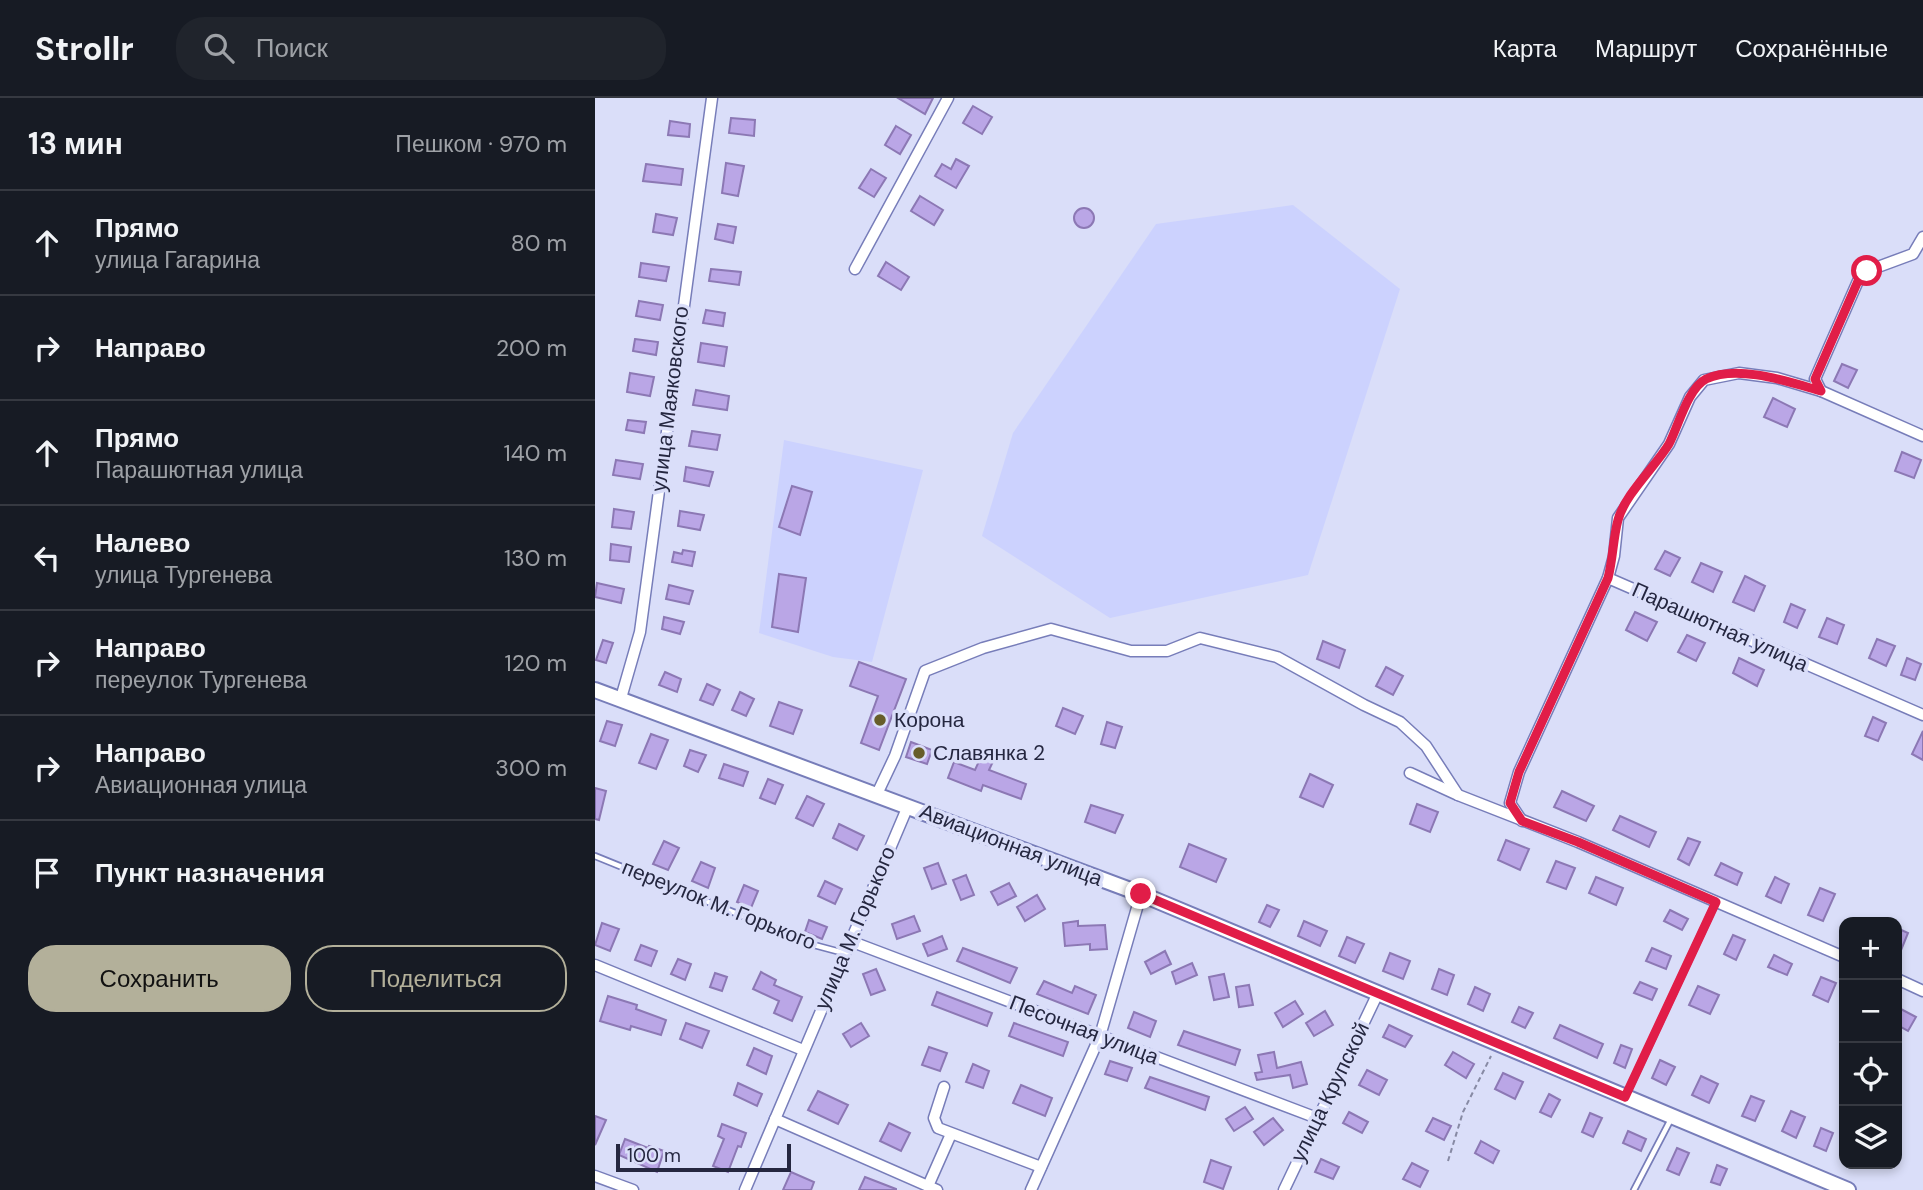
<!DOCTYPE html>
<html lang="ru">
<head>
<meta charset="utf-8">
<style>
  :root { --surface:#171b24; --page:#20242c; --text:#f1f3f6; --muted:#9ea1a6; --line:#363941; --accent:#b3b09a }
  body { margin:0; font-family:"DM Sans",sans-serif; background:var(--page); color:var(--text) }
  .controls { position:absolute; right:21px; bottom:21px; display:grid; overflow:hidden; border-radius:14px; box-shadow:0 4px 10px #0003 }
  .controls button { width:63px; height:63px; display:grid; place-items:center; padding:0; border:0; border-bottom:2px solid var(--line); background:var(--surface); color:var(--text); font:35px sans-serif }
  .scale { position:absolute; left:21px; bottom:18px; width:175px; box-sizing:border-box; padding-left:7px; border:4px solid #252740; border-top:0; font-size:19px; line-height:24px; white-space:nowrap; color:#252740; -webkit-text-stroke:5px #dadef9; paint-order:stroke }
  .stop { position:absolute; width:21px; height:21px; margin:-16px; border:5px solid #e11d48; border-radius:50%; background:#fff }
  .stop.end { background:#e11d48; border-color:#fff; box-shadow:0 2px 7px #0008 }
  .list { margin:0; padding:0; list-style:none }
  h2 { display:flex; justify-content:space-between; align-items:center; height:91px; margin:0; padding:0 28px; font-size:30px }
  h2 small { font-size:23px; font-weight:400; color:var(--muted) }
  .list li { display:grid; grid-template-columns:46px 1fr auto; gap:21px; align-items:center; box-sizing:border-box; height:105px; padding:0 28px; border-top:2px solid var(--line) }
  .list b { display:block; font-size:26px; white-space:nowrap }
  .list p { margin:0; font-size:23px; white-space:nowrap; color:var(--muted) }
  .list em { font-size:23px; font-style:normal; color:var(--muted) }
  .actions { display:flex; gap:14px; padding:21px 28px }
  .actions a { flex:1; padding:16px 0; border:2px solid var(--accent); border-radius:28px; text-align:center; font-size:24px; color:var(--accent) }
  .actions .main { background:var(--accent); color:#111 }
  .icon { flex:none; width:38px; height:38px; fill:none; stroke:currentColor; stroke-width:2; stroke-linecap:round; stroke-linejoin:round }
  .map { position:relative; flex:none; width:1328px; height:1092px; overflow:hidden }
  header { display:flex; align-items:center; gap:42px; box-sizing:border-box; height:98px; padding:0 35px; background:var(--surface); border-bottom:2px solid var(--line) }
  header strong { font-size:33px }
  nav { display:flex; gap:38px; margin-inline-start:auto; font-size:24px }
  .search { width:490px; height:63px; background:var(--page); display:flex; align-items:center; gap:18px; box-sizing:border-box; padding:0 24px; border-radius:28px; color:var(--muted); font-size:26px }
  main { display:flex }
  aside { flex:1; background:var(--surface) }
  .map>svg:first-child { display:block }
</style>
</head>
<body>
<header>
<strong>Strollr</strong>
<div class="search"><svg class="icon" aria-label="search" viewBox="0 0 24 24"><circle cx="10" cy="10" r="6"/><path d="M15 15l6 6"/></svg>Поиск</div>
<nav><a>Карта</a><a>Маршрут</a><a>Сохранённые</a></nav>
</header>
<main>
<aside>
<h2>13 мин<small>Пешком · 970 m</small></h2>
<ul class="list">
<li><svg class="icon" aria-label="ahead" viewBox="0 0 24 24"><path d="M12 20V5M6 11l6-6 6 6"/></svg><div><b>Прямо</b><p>улица Гагарина</p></div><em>80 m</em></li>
<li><svg class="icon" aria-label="right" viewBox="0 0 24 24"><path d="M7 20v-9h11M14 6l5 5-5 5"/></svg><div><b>Направо</b></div><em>200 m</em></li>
<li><svg class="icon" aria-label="ahead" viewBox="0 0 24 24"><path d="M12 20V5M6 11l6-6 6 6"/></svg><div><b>Прямо</b><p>Парашютная улица</p></div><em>140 m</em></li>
<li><svg class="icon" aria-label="left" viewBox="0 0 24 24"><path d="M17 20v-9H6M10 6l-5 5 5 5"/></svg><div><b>Налево</b><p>улица Тургенева</p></div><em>130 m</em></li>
<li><svg class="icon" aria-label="right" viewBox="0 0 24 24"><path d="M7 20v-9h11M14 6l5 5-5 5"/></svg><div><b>Направо</b><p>переулок Тургенева</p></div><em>120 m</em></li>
<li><svg class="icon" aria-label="right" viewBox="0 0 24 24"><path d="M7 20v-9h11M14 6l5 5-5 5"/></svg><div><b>Направо</b><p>Авиационная улица</p></div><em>300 m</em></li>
<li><svg class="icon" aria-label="arrive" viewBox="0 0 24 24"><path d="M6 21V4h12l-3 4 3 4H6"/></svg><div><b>Пункт назначения</b></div></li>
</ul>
<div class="actions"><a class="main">Сохранить</a><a>Поделиться</a></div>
</aside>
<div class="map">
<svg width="1328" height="1092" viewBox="0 0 1328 1092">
  <rect width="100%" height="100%" fill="#dadef9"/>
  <g fill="#ccd2fe">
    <polygon points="698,107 805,191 713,477 515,520 387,438 418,335 561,126"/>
    <polygon points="189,342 328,372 277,564 238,559 164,535"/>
  </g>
  <g fill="#baa6e6" stroke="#8c78b4" stroke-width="2">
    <polygon points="303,0 338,0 330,16"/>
    <polygon points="378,8 397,19 387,36 368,25"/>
    <polygon points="136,20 160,22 159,38 134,35"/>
    <polygon points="75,23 95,26 94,39 73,37"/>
    <polygon points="301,28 316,37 305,56 290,47"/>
    <polygon points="361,61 374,68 361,90 340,78 347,66 356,71"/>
    <polygon points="131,65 149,68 143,98 127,95"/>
    <polygon points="51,66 88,71 86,87 48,83"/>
    <polygon points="276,71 291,80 279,99 264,90"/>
    <polygon points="325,98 348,112 339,127 316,113"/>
    <circle cx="489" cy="120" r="10"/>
    <polygon points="61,116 82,120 78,137 58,134"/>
    <polygon points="123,126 141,129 138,145 120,141"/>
    <polygon points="291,164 314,179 306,192 283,178"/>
    <polygon points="46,165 74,169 71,183 44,179"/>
    <polygon points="116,171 146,174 144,187 114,183"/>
    <polygon points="44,203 68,207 65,222 41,218"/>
    <polygon points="111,212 130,215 128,228 108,225"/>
    <polygon points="40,241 63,244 61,257 38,253"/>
    <polygon points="106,245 132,249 129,268 103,264"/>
    <polygon points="1247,266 1262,272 1253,290 1239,283"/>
    <polygon points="35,275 59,279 55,298 32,294"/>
    <polygon points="101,292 134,298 132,312 98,307"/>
    <polygon points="1178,300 1200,311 1192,329 1169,319"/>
    <polygon points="33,322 51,324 49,335 31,332"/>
    <polygon points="97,333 125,337 122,352 94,348"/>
    <polygon points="1307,354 1326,362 1319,380 1300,373"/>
    <polygon points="21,362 48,366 45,381 18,377"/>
    <polygon points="91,369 118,374 114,388 89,383"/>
    <polygon points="197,388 217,394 205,437 184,429"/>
    <polygon points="19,411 39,414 36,431 17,429"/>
    <polygon points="85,413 109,417 105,432 83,428"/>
    <polygon points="16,446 36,449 34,464 15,462"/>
    <polygon points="88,452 100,454 97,468 77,464 79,454 87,456"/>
    <polygon points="1070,453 1085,460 1075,478 1060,471"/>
    <polygon points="1106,465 1127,474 1118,494 1097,484"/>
    <polygon points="184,476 211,480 203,534 177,529"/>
    <polygon points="1150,478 1170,488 1159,513 1138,504"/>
    <polygon points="2,485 29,491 26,505 0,499"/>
    <polygon points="74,487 98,493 94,506 71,501"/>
    <polygon points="1196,506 1210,512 1202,530 1189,524"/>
    <polygon points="1040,514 1062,524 1052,543 1031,532"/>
    <polygon points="69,519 89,524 85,536 67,531"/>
    <polygon points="1232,520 1249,527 1242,546 1224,539"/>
    <polygon points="1092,537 1110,545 1101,563 1083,554"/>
    <polygon points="1282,541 1300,548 1291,568 1274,560"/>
    <polygon points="8,542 18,545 11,565 1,562"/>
    <polygon points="728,543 750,552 744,570 722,561"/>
    <polygon points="1144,560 1169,572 1162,588 1138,575"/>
    <polygon points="1312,560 1326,566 1320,582 1306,577"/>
    <polygon points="264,564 311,581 284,652 266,645 283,598 255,588"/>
    <polygon points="791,569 808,578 798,597 781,588"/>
    <polygon points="70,574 86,581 82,594 64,587"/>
    <polygon points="112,586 125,592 118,607 105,602"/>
    <polygon points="145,594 159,601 151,618 137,612"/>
    <polygon points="184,604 207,612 198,636 175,628"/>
    <polygon points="468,610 488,618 480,636 461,628"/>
    <polygon points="1278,619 1291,625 1283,643 1270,638"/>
    <polygon points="12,623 27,627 20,648 5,643"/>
    <polygon points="512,624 527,629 520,650 506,646"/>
    <polygon points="1328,633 1328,662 1317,656"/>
    <polygon points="56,636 73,642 61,671 44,665"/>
    <polygon points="316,644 337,652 332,666 311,659"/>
    <polygon points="390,650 402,655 394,672 431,686 426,701 388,687 386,693 353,680 359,664 380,672"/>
    <polygon points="95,652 111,657 103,674 89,668"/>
    <polygon points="129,666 153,674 148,688 124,680"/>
    <polygon points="715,676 738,687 728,709 705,699"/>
    <polygon points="173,681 188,687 180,706 165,700"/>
    <polygon points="0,690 11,693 4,722 0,721"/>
    <polygon points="967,693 999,708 991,723 959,709"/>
    <polygon points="212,698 229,706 218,728 201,720"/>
    <polygon points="822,706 843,714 835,734 815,726"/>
    <polygon points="496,707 528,717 520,735 490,724"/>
    <polygon points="1025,718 1061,734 1054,749 1018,732"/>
    <polygon points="244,726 269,738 262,752 238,740"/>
    <polygon points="1093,740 1105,744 1094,767 1083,761"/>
    <polygon points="911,742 934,751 925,772 903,762"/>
    <polygon points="69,743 84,750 73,772 58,766"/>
    <polygon points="594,746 631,761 621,784 585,769"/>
    <polygon points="961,763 980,770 971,791 952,784"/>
    <polygon points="106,764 120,770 113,790 97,783"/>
    <polygon points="343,765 351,786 337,791 329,770"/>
    <polygon points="1126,765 1147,775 1142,787 1120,777"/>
    <polygon points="371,777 379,797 366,802 358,782"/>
    <polygon points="1001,779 1028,790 1021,807 994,795"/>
    <polygon points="1180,779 1194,786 1186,805 1171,798"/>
    <polygon points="230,783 247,791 240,806 223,798"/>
    <polygon points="414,785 421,798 403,807 396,794"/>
    <polygon points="149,787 163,793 156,810 142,804"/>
    <polygon points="1225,790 1240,796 1228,823 1213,817"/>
    <polygon points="442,797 450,811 430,823 422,809"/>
    <polygon points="672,807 684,812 675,829 664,824"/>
    <polygon points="1075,812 1093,821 1087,832 1069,823"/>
    <polygon points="319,818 325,833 302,841 297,826"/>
    <polygon points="214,822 232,829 227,841 210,834"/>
    <polygon points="483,823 483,828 510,827 512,851 495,852 495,846 470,848 468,825"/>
    <polygon points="709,823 732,833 725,848 703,838"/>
    <polygon points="7,825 24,831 15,853 0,847"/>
    <polygon points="1302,830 1313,835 1302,862"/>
    <polygon points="1138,837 1150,842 1141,862 1129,856"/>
    <polygon points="347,838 352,851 333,858 328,846"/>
    <polygon points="752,839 769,846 760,865 744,858"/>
    <polygon points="46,847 62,853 56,868 40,862"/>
    <polygon points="368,850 422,870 415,885 362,863"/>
    <polygon points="1057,850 1076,858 1071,871 1051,863"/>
    <polygon points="570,853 576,866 556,876 550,864"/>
    <polygon points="795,855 815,863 808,881 788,873"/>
    <polygon points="1179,857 1197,866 1192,877 1173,869"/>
    <polygon points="83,861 96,866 90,882 76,876"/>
    <polygon points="597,865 602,877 581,886 577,874"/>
    <polygon points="281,871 290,892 276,897 268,876"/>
    <polygon points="844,871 859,877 852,897 837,891"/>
    <polygon points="166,874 181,882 179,887 207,899 197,923 179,915 184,903 158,891"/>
    <polygon points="120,875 132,879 127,893 115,889"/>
    <polygon points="629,876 634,899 619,902 614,879"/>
    <polygon points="1226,879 1241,885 1233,904 1218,897"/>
    <polygon points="449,883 477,895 480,888 501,897 493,916 442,896"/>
    <polygon points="1045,884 1062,891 1057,902 1039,895"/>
    <polygon points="654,887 658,907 644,909 641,889"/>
    <polygon points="1103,888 1124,897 1115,916 1094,907"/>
    <polygon points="880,889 895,896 888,913 873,906"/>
    <polygon points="342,894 397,915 392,928 337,907"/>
    <polygon points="13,898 42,907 41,911 71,922 66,937 36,928 35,932 5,923"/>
    <polygon points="700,903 708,916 688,929 680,915"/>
    <polygon points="924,909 938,915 930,930 917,924"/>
    <polygon points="1302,909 1321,919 1313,933 1302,927"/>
    <polygon points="730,913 738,927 719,938 711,925"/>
    <polygon points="539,914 561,923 555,939 533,930"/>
    <polygon points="91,925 114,933 107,950 85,941"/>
    <polygon points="266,925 274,938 256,949 248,936"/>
    <polygon points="419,925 473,944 468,958 414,938"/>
    <polygon points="794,927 817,938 810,949 788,939"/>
    <polygon points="965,927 1008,946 1002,960 959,940"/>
    <polygon points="589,933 645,952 640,967 583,947"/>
    <polygon points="1026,947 1037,951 1030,970 1019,965"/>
    <polygon points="334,949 352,955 345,973 327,967"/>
    <polygon points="159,950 177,958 171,976 152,967"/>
    <polygon points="679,954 682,970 706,964 712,986 698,990 695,977 662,982 660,975 667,974 663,957"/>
    <polygon points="858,954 879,966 871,980 850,967"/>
    <polygon points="1065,962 1080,969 1071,987 1057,980"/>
    <polygon points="515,963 537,970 532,983 510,976"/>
    <polygon points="378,966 394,973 388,990 371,984"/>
    <polygon points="772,972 792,982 784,997 764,987"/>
    <polygon points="908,975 928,984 920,1001 900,991"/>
    <polygon points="1106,978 1123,986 1114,1005 1097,997"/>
    <polygon points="555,979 614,999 610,1012 550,990"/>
    <polygon points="143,985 167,996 162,1008 139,997"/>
    <polygon points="426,987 457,1000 450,1018 418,1005"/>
    <polygon points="223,993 253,1007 243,1026 213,1012"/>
    <polygon points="954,996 965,1002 956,1019 945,1014"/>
    <polygon points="1156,998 1169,1003 1160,1023 1147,1018"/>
    <polygon points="650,1009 658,1021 639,1033 631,1021"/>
    <polygon points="1196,1013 1210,1019 1201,1040 1187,1033"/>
    <polygon points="754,1014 773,1024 767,1035 748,1025"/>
    <polygon points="995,1015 1007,1020 998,1039 987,1034"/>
    <polygon points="0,1018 11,1022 0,1047"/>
    <polygon points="678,1020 688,1032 669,1047 659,1034"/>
    <polygon points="838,1020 856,1028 849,1042 831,1033"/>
    <polygon points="294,1025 315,1035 306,1053 285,1043"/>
    <polygon points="127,1026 151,1035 146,1049 143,1048 133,1074 118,1068 129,1041 123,1038"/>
    <polygon points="1226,1030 1238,1035 1231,1053 1219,1048"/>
    <polygon points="1033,1033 1051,1041 1046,1053 1028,1045"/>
    <polygon points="30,1041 53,1050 54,1048 69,1053 62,1074 24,1057"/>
    <polygon points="886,1043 904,1053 898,1065 880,1055"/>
    <polygon points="1082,1050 1094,1055 1084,1077 1072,1072"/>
    <polygon points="726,1061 744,1069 738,1081 720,1074"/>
    <polygon points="616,1062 636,1069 628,1091 609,1084"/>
    <polygon points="817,1065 833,1073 825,1089 808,1081"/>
    <polygon points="1122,1067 1132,1071 1125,1087 1116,1084"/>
    <polygon points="196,1074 219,1084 216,1092 188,1092"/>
    <polygon points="270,1079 301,1091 301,1092 264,1092"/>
  </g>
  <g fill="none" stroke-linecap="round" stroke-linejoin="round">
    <defs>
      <g id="service">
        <polyline points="0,758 219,847 249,855"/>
        <polyline points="1032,995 1121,804"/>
        <polyline points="1039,1092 1076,1021"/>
      </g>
      <g id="minor">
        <polyline points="260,171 353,0"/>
        <polyline points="1226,293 1220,281 1263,183 1272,173 1318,156 1328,139"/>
        <polyline points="1013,480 1019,458 1023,420 1074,346 1095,299 1109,282 1144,275 1182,280 1226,293 1328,338"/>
        <polyline points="26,600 45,534 117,0"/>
        <polyline points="815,675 863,697 983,744 1249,859"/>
        <polyline points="282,696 300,658 330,573 388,550 456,531 536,553 572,553 605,540 682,559 769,607 805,624 831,648 863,697"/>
        <polyline points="927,723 915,705 924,674 1013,480 1328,617"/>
        <polyline points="255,843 722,1020"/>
        <polyline points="0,867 208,952"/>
        <polyline points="1302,881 1328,893"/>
        <polyline points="349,989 339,1020 343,1030 446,1069"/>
        <polyline points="180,1021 342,1092"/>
        <polyline points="0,1078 38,1092"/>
        <polyline points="333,1088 356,1036"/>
        <polyline points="150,1092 313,708"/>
        <polyline points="436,1092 505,938 546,796"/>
        <polyline points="689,1092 782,897"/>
      </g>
      <polyline id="secondary" points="0,592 546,796 1253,1092"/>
    </defs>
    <use href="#service" stroke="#777db9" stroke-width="8"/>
    <use href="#minor" stroke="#777db9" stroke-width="13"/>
    <use href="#secondary" stroke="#777db9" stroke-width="18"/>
    <polyline stroke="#878aa4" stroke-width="2" stroke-dasharray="5 3.5" stroke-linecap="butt" points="853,1063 868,1014 896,958"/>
    <use href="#service" stroke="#fff" stroke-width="4.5"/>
    <use href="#minor" stroke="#fff" stroke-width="10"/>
    <use href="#secondary" stroke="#fff" stroke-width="14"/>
  </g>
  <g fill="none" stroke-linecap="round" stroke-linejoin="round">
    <path stroke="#e11d48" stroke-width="9" d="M546,796L1030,999L1121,804L983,744L927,723L915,705L924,674L1013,480C1018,461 1018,440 1023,422C1030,396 1060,369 1074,346C1083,329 1093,290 1111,281C1143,266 1194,284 1226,293L1220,281L1263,183L1272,173"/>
  </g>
  <g fill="#675d2a" stroke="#dadef9" stroke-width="2.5">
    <circle cx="285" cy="622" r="7"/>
    <circle cx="324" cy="655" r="7"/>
  </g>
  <g text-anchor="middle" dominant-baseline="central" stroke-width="7" stroke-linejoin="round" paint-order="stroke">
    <g font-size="21" fill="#252740" stroke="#dadef9">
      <text transform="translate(75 301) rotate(-83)">улица Маяковского</text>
      <text transform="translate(1125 529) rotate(24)">Парашютная улица</text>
      <text transform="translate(416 747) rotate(21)">Авиационная улица</text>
      <text transform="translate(124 807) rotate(22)">переулок М. Горького</text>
      <text transform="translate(260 830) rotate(-67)">улица М. Горького</text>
      <text transform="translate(489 932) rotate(21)">Песочная улица</text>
      <text transform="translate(735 994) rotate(-64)">улица Крупской</text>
    </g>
    <g font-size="21" fill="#252740" stroke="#dadef9" text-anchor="start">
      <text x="299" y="622">Корона</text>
      <text x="338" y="655">Славянка 2</text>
    </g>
  </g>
</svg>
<div class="controls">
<button>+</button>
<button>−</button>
<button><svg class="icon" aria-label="locate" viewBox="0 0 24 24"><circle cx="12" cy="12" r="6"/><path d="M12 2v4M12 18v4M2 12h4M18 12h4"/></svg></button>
<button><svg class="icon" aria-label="layers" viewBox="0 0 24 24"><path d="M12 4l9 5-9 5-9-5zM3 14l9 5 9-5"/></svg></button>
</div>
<div class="scale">100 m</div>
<div class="stop" style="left:1272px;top:173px"></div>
<div class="stop end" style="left:546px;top:796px"></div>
</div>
</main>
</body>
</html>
